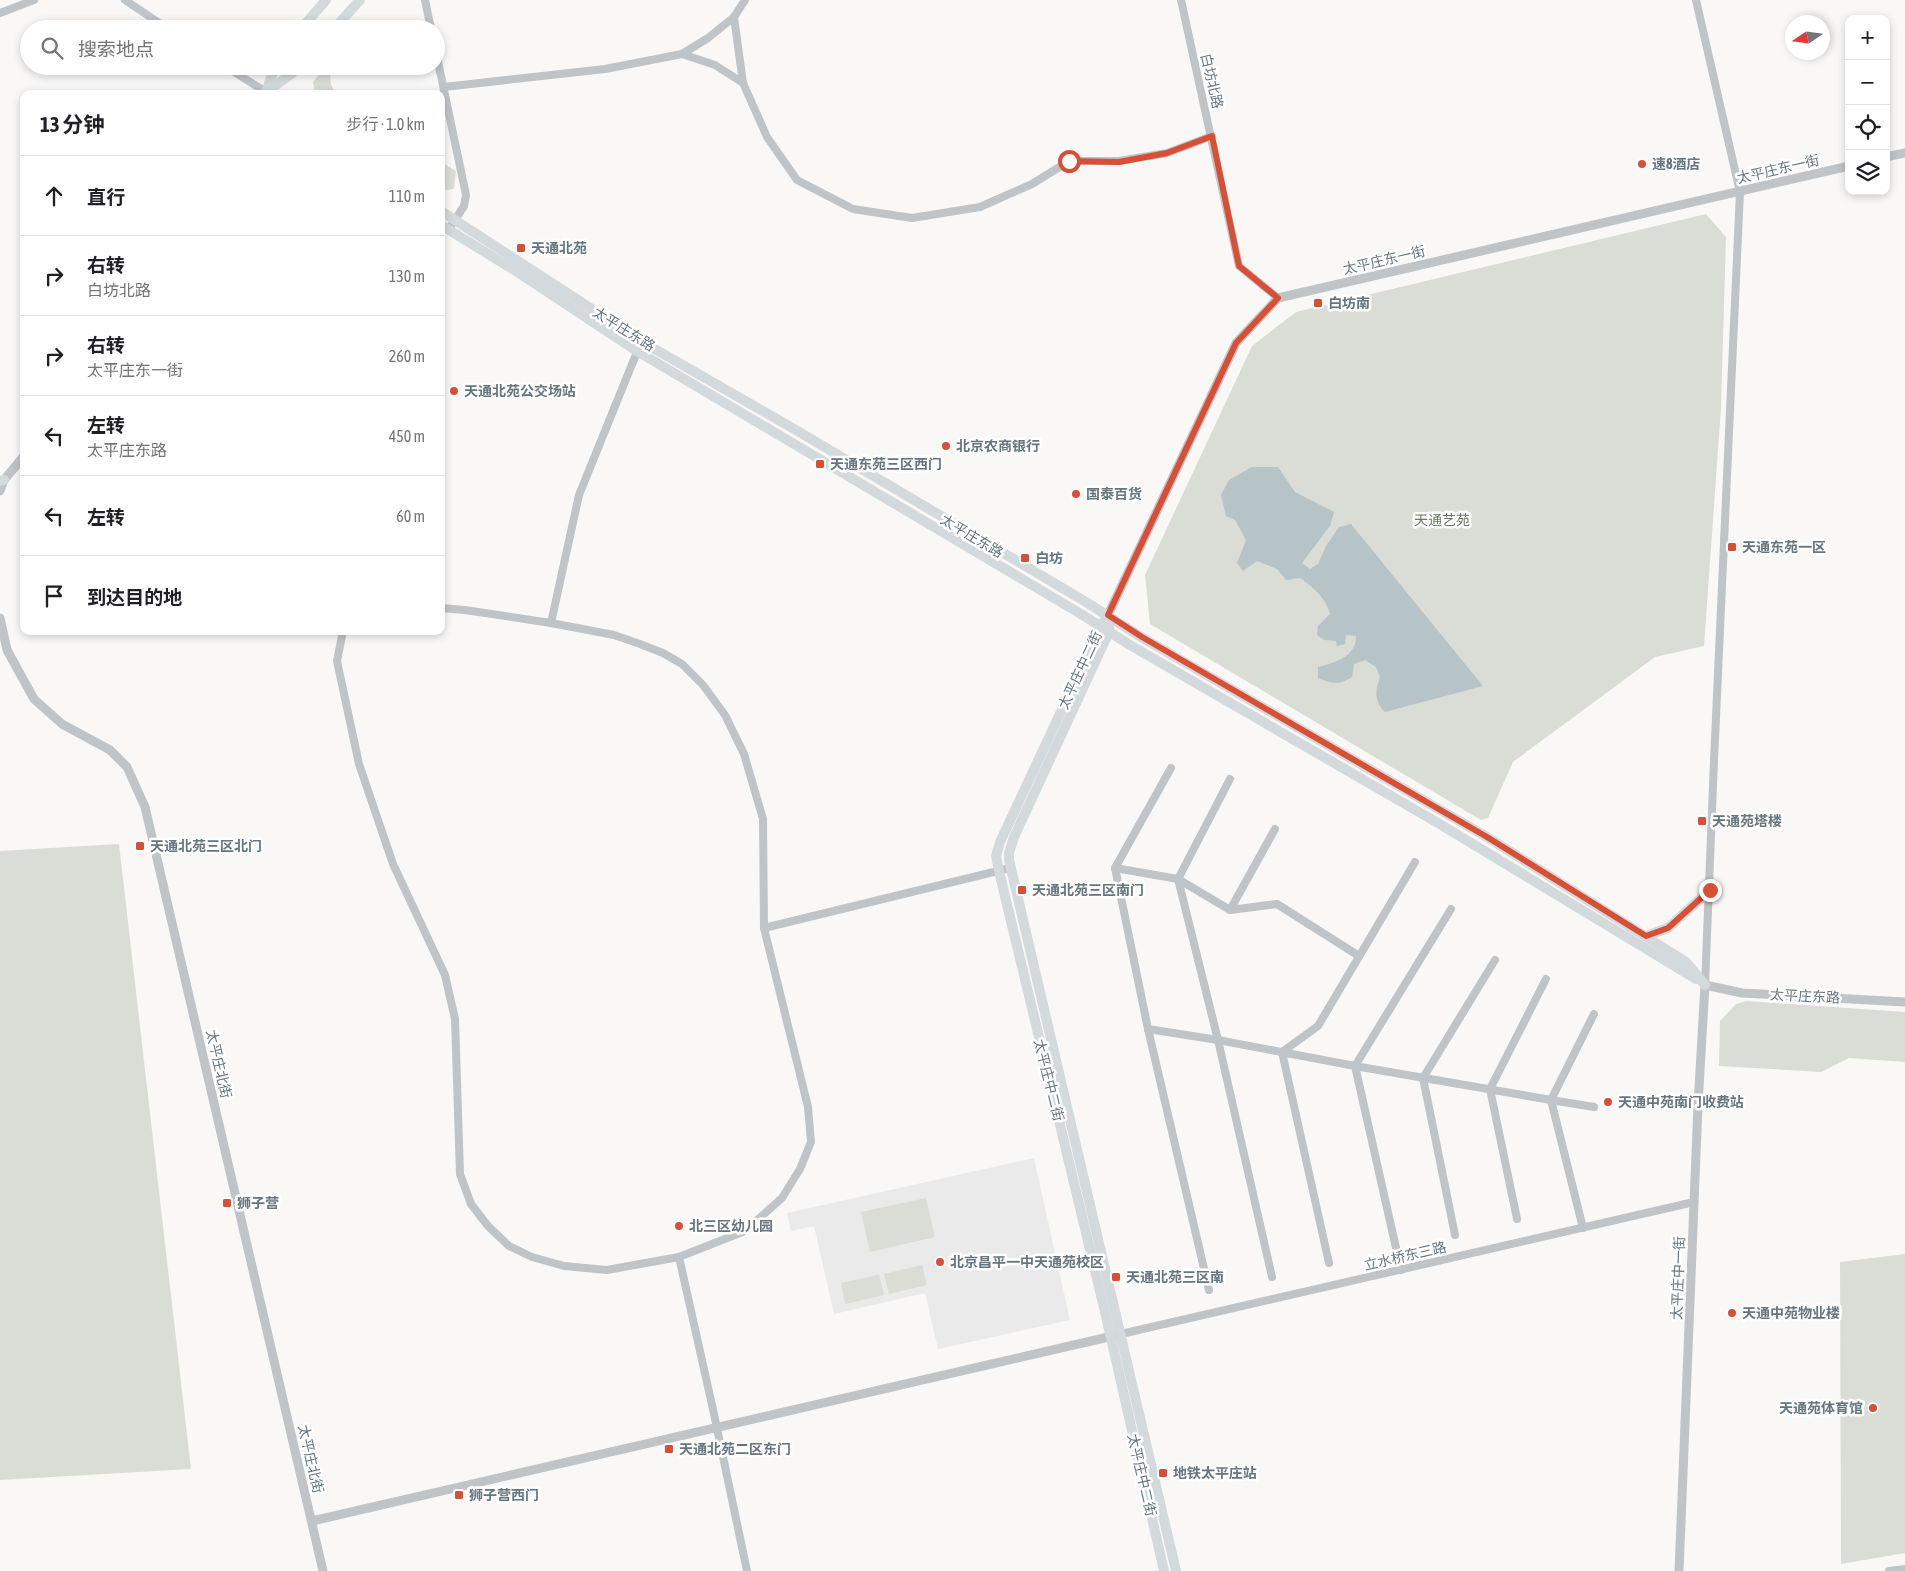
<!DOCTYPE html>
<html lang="zh">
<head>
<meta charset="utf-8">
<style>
  :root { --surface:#fff; --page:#f2f2f2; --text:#202124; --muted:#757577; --line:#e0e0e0 }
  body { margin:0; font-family:"Asap Condensed","Noto Sans SC",sans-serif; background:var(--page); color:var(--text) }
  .controls { position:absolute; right:15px; top:15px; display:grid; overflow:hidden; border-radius:10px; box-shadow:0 2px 8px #0003 }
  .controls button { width:45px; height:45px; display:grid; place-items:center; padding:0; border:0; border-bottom:1px solid var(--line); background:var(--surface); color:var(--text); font:25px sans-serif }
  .compass { position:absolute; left:1785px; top:15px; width:45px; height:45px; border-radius:50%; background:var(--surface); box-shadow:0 2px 8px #0003; rotate:257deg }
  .stop { position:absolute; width:15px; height:15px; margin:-11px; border:4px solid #d84f36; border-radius:50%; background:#fff }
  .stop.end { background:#d84f36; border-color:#fff; box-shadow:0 1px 5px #0008 }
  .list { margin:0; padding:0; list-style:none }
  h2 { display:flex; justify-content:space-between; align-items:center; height:65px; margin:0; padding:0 20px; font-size:21px }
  h2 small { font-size:16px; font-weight:400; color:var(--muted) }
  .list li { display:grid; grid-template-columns:32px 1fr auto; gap:15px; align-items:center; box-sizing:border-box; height:80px; padding:0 20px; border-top:1px solid var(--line) }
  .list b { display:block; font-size:19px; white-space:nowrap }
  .list p { margin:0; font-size:16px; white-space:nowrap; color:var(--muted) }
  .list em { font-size:16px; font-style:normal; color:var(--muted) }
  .icon { flex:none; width:28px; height:28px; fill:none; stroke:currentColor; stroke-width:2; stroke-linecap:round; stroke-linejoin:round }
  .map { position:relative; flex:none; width:1905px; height:1571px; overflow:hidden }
  .search { position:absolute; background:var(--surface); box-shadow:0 2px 8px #0003; left:20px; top:20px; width:425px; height:55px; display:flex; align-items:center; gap:12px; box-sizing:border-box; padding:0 18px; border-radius:28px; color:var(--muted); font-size:19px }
  .panel { position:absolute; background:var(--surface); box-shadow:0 2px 8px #0003; left:20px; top:90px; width:425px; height:545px; border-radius:10px }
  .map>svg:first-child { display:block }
</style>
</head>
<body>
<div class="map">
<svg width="1905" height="1571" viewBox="0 0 1905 1571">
  <rect width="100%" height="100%" fill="#f9f8f6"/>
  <polygon fill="#e9eae9" points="1034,1158 1070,1320 938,1349 925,1293 834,1314 814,1226 791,1231 787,1213"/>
  <g fill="#d9ddd6">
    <path d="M326,66H331C330,76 329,87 337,94H315L313,82Z"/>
    <polygon points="441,162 456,171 454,189 446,190 441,187"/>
    <polygon points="1706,214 1726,237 1721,407 1704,646 1655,657 1513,762 1488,818 1481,820 1150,624 1145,575 1252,346 1296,312"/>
    <polygon points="119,844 191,1469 0,1480 0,851"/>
    <polygon points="1746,1001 1905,1012 1905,1062 1849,1058 1821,1072 1719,1066 1720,1021 1736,1004"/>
    <polygon points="926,1198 935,1237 870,1252 861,1212"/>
    <polygon points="1905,1254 1905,1553 1841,1564 1840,1262"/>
    <polygon points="922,1265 927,1285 889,1294 884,1274"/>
    <polygon points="879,1275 884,1295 845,1304 841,1283"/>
  </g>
  <path fill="#b7c4c7" d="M1252,467H1278L1295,492L1334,512L1330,526L1302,563L1310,569L1318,564L1326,546L1339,527L1351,524L1483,686L1385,712C1374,701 1375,691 1380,677L1376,667L1365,660L1354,664L1352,677C1339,685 1332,684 1318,678V667C1335,663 1357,656 1356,636L1346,635L1345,644L1337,646L1336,641L1324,640L1317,635L1318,626L1330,614C1326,598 1313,587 1300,578L1286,580L1277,569L1257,561L1243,571L1237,563L1246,540L1235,520L1226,516L1221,495L1229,480Z"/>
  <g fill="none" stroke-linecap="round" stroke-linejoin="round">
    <g stroke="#c0c4c7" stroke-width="8">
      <polyline points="125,0 168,29"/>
      <polyline points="425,0 431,29"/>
      <polyline points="1181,0 1239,266 1278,298"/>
      <polyline points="1696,0 1740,192 1714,761 1705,985"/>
      <polyline points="0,13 34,0"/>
      <polyline points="734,17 743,83 767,137 797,180 853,209 912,218 980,207 1032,184 1069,161 1119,161 1167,153 1212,136"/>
      <polyline points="436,52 466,195 464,206 449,229"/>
      <polyline points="682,54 715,65 743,83"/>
      <polyline points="225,66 266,92"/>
      <polyline points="444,87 605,69 682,54 708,38 734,17 745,0"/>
      <polyline points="551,623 579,495 639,347"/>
      <polyline points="343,631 337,661 359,764 393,864 445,975 455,1019 460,1174 471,1204 488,1226 509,1246 532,1257 564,1266 607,1270 679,1257 745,1231 782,1198 800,1169 811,1142 808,1107 764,928 763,819 744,754 725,715 703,685 682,664 663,653 640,644 614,635 551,623 465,610 441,608"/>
      <polyline points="1171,768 1115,868 1148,1029 1209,1290"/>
      <polyline points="1230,779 1178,879 1218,1040 1272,1277"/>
      <polyline points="1115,868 1178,879 1230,910 1275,829"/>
      <polyline points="1451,909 1355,1066 1551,1100 1583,1228"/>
      <polyline points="1230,910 1277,904 1359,956"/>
      <polyline points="764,928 1010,868"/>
      <polyline points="1148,1029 1218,1040 1355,1066 1401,1270"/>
      <polyline points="1594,1107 1551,1100 1594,1014"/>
      <polyline points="1517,1219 1490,1089 1546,979"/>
      <polyline points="1455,1235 1423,1078 1495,960"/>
      <polyline points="679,1257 714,1414 747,1571"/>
      <polyline points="1329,1263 1282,1052 1318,1026 1415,862"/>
      <polyline points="1121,1334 1694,1202"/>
      <polyline points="1889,1571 1905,1569"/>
    </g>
    <g stroke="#c0c4c7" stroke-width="9">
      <polyline points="1886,157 1905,153"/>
      <polyline points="0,491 4,480 24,456"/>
      <polyline points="1108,615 1236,343 1278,298 1849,166"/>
      <polyline points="0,618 7,650 34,699 62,724 110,750 127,767 145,807 323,1571"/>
      <polyline points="312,1521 1117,1335"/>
      <polyline points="1679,1571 1698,1105 1705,985 1742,993 1905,1002"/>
    </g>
    <g stroke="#d4d9db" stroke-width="10">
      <polyline points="301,29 326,0"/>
      <polyline points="334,29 360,0"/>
      <polyline points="266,92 290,75 300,66"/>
      <polyline points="266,92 275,66"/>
      <polyline points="441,211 641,341 801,433 1086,602 1141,637 1487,837 1686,962 1705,985"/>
      <polyline points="441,225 519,273 637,351 1081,614 1130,645 1438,823 1696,979"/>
      <polyline points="0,481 4,480"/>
      <polyline points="1103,622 1000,842 996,856 999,871 1106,1316 1164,1571"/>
      <polyline points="1109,626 1109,632 1014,837 1009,853 1009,860 1176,1571"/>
      <polyline points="1646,936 1668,928 1710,890"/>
    </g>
  </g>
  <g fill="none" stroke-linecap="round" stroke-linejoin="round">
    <polyline stroke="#d84f36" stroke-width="6" points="1069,161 1119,162 1167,153 1212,136 1239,266 1278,298 1236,343 1108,615 1142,637 1487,837 1646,936 1668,928 1710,890"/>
  </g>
  <g fill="#d84f36" stroke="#fff" stroke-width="2">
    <circle cx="1642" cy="164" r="5"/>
    <rect x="516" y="243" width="10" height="10" rx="2.5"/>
    <rect x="1313" y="298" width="10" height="10" rx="2.5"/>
    <circle cx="454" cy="391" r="5"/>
    <circle cx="946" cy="446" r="5"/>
    <rect x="815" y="459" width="10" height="10" rx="2.5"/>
    <circle cx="1076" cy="494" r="5"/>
    <rect x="1727" y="542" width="10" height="10" rx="2.5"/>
    <rect x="1020" y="553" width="10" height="10" rx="2.5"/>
    <rect x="1697" y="816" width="10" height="10" rx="2.5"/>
    <rect x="135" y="841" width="10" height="10" rx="2.5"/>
    <rect x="1017" y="885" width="10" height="10" rx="2.5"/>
    <circle cx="1608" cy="1102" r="5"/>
    <rect x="222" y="1198" width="10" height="10" rx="2.5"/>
    <circle cx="679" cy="1226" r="5"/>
    <circle cx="940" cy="1262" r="5"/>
    <rect x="1111" y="1272" width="10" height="10" rx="2.5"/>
    <circle cx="1732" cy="1313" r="5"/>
    <circle cx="1873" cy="1408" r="5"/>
    <rect x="664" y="1444" width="10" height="10" rx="2.5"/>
    <rect x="1158" y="1468" width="10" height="10" rx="2.5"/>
    <rect x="454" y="1490" width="10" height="10" rx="2.5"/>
  </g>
  <g text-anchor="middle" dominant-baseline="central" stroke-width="5" stroke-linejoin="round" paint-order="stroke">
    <g font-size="14" fill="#66767f" stroke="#fff">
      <text transform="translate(1212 81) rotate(77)">白坊北路</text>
      <text transform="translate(1778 169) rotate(-13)">太平庄东一街</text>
      <text transform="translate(1384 260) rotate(-13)">太平庄东一街</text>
      <text transform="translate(624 329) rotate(32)">太平庄东路</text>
      <text transform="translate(972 536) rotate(31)">太平庄东路</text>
      <text transform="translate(1080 670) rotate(-65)">太平庄中二街</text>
      <text transform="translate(1805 996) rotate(3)">太平庄东路</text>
      <text transform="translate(219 1064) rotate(77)">太平庄北街</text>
      <text transform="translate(1049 1080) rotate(76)">太平庄中二街</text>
      <text transform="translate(1405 1256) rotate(-13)">立水桥东三路</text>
      <text transform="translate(1678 1278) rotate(-88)">太平庄中一街</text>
      <text transform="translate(311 1459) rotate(77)">太平庄北街</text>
      <text transform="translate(1142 1475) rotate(77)">太平庄中二街</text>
    </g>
    <g font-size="14" font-weight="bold" fill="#66767f" stroke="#fff" text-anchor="start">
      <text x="1652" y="164">速8酒店</text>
      <text x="531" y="248">天通北苑</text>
      <text x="1328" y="303">白坊南</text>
      <text x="464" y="391">天通北苑公交场站</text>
      <text x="956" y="446">北京农商银行</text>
      <text x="830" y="464">天通东苑三区西门</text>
      <text x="1086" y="494">国泰百货</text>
      <text x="1742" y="547">天通东苑一区</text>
      <text x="1035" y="558">白坊</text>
      <text x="1712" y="821">天通苑塔楼</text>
      <text x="150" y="846">天通北苑三区北门</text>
      <text x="1032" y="890">天通北苑三区南门</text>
      <text x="1618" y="1102">天通中苑南门收费站</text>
      <text x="237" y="1203">狮子营</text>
      <text x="689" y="1226">北三区幼儿园</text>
      <text x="950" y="1262">北京昌平一中天通苑校区</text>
      <text x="1126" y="1277">天通北苑三区南</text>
      <text x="1742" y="1313">天通中苑物业楼</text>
      <text x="1863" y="1408" text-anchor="end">天通苑体育馆</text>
      <text x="679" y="1449">天通北苑二区东门</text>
      <text x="1173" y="1473">地铁太平庄站</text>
      <text x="469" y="1495">狮子营西门</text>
    </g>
    <g font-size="14" fill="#697864" stroke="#fff">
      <text x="1442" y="520">天通艺苑</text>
    </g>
  </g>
</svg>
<div class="controls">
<button>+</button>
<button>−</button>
<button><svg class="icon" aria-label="locate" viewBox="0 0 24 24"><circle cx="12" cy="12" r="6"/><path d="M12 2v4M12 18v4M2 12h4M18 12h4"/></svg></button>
<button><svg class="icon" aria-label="layers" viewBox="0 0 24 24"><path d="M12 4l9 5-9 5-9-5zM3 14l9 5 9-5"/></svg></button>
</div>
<svg class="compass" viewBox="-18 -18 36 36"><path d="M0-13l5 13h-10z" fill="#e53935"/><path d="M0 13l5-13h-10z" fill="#757577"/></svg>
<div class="stop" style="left:1069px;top:161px"></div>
<div class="stop end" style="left:1710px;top:890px"></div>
<div class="search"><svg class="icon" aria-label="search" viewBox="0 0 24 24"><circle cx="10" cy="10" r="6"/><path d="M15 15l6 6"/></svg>搜索地点</div>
<section class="panel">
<h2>13 分钟<small>步行 · 1.0 km</small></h2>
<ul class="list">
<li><svg class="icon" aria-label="ahead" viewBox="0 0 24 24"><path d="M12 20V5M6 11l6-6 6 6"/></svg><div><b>直行</b></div><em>110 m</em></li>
<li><svg class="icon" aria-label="right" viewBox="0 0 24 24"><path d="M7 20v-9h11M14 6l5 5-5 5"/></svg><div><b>右转</b><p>白坊北路</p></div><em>130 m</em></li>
<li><svg class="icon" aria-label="right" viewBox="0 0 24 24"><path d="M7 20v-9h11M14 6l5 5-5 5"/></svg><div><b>右转</b><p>太平庄东一街</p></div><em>260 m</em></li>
<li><svg class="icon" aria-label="left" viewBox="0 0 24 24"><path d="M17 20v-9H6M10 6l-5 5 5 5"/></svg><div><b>左转</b><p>太平庄东路</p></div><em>450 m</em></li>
<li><svg class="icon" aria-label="left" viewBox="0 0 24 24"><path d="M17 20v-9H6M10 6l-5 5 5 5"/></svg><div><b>左转</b></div><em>60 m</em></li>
<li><svg class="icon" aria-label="arrive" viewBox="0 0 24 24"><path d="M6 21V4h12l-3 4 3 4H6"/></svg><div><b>到达目的地</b></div></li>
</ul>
</section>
</div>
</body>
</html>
